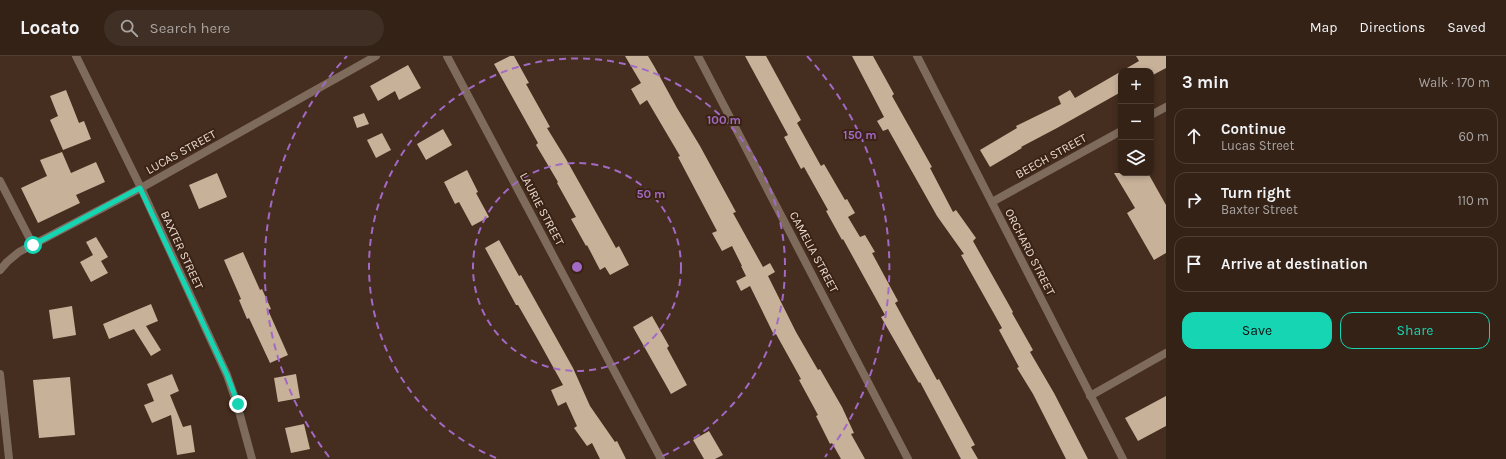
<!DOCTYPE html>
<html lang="en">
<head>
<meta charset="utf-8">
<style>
  :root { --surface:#342217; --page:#3f2f24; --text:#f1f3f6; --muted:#a9a4a1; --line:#4e3f36; --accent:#15d5b3 }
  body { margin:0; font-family:Karla,sans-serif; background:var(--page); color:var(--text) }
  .controls { position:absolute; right:12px; top:12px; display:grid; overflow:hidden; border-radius:8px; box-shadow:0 2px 6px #0003 }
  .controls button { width:36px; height:36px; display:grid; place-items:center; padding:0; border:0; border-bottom:1px solid var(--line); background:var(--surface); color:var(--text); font:20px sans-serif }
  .stop { position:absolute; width:12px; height:12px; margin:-9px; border:3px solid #15d5b3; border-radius:50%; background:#fff }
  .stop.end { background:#15d5b3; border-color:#fff; box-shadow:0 1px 4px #0008 }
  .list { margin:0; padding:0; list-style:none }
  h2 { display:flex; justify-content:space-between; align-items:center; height:52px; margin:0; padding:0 16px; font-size:17px }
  h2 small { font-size:13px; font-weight:400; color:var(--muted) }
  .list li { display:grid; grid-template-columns:26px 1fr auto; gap:12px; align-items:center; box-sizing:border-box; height:56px; margin:0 8px 8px; padding:0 8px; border:1px solid var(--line); border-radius:12px }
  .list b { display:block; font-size:15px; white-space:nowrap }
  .list p { margin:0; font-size:13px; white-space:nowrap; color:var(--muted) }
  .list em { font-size:13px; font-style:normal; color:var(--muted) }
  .actions { display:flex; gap:8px; padding:12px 16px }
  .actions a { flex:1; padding:9px 0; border:1px solid var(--accent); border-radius:12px; text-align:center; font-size:14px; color:var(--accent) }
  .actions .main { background:var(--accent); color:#111 }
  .icon { flex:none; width:22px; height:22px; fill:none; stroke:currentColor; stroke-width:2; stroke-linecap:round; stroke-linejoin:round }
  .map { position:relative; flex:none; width:1166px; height:403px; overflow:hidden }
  header { display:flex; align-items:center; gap:24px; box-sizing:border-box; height:56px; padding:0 20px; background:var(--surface); border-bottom:1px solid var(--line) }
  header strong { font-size:19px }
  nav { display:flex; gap:22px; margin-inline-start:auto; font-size:14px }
  .search { width:280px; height:36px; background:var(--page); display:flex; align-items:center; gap:10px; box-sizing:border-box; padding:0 14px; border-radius:22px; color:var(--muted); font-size:15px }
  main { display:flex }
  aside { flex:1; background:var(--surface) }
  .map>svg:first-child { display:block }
</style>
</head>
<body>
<header>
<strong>Locato</strong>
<div class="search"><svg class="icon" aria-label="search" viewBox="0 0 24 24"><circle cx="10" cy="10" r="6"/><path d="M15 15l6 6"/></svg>Search here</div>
<nav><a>Map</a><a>Directions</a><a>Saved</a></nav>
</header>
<main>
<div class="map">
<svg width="1166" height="403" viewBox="0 0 1166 403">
  <rect width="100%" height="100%" fill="#452d1f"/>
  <g fill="#c8b199">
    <polygon points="510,0 514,0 529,27 526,28 550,71 547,72 566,103 616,192 619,190 629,209 610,219 605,211 600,214 587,189 586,190 571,163 576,161 557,127 558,126 536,89 538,87 494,8"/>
    <polygon points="625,0 648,0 654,10 677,52 700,90 736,156 733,157 763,211 770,207 775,216 768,220 796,276 818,314 820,313 842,351 854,377 851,378 865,403 841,403 832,387 830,388 816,360 818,359 799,324 801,323 776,278 774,279 750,230 741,235 736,225 746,220 741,210 742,210 732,190 722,195 712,177 717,175 678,101 680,100 647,44 640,49 631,33 641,27"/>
    <polygon points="745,0 766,0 801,64 797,67 821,110 824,108 845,144 847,143 855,157 848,161 860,181 865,179 875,196 872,197 898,245 895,247 937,324 939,323 975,389 971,391 978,403 961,403 920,326 919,327 881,261 885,259 843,183 842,184 826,155 828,154 804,111 801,113 784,81 788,79"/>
    <polygon points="852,0 873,0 894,38 892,40 932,111 930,112 953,156 956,154 976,182 973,185 1013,256 1012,257 1033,294 1030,296 1054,337 1088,403 1066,403 1033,338 1017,312 1019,311 999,274 1002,272 961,199 964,198 937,160 888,73 883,75 877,65 884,61"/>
    <polygon points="1136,0 1166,0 1166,12 1151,20 1151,15 1121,15 1121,36 1057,72 1021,91 1022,92 990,111 980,94 1017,72 1016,70 1061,48 1058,41 1070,34 1075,42 1139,5"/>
    <polygon points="408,9 421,32 399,44 395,35 378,45 370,30"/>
    <polygon points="66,34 79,67 84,65 91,83 63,94 50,64 58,60 50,40"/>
    <polygon points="364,57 369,68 357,72 353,61"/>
    <polygon points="443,73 452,89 426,104 417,88"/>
    <polygon points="382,77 391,94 376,102 367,84"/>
    <polygon points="62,96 71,117 96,106 105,126 76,139 80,147 38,167 21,132 47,120 40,104"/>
    <polygon points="467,114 478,136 476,137 489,161 472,170 459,146 455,148 444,126"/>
    <polygon points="217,117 227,141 199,153 189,129"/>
    <polygon points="1114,117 1148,117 1166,149 1166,197 1154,204 1127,157 1135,152"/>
    <polygon points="96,181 108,201 101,205 108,217 91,226 80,206 93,199 86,186"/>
    <polygon points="499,184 519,220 521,219 573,312 590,350 615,386 617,385 626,403 600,403 592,387 587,390 574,372 577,370 566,346 558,350 551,334 563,329 537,282 518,249 516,249 485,192"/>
    <polygon points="243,196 260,234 262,233 271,253 268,254 288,299 270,307 249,262 247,263 239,244 241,243 224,204"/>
    <polygon points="151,248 158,265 146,270 161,294 151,300 134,273 109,283 103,268"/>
    <polygon points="72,250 76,279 53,283 49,254"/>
    <polygon points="652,260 669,290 667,292 687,329 671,338 633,271"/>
    <polygon points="172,318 179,335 170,339 183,371 191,369 195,396 177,399 171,359 152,367 144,349 154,345 147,328"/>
    <polygon points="296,318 300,342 278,346 274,322"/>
    <polygon points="70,321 75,379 39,382 33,324"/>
    <polygon points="1166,340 1166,370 1138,385 1125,362"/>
    <polygon points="304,368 310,393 291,397 285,372"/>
    <polygon points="709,375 723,399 715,403 704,403 693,384"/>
  </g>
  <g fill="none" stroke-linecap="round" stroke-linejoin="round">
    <g stroke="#7e6b5c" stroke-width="8">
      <polyline points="76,0 141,132 227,319 237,348 252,403"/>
      <polyline points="447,0 661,403"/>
      <polyline points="698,0 908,403"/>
      <polyline points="917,0 1123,403"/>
      <polyline points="1151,59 1166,51"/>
      <polyline points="0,125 33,189"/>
      <polyline points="992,146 1121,75"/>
      <polyline points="0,214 7,206 19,196 141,132 376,0"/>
      <polyline points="0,318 9,403"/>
      <polyline points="1090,340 1166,297"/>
    </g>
  </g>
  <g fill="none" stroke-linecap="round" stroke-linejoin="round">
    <polyline stroke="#15d5b3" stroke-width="5" points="33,189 140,132 227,319 238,348"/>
  </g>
  <g fill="none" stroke="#a269c5" stroke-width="2" stroke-dasharray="7 5">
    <circle cx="577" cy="211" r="104"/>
    <path d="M496 402A208 208 0 1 1 658 402"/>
    <path d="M329 401A312 312 0 0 1 347 0M807 0A312 312 0 0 1 825 401"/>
  </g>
  <g text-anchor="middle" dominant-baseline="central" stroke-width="4" stroke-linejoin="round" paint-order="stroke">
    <g font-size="12" fill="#e9d9d0" stroke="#3a2315">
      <text transform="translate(181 96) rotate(-29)">LUCAS STREET</text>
      <text transform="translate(1051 100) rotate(-29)">BEECH STREET</text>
      <text transform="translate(542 153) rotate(62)">LAURIE STREET</text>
      <text transform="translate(182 194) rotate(65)">BAXTER STREET</text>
      <text transform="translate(814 196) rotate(62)">CAMELIA STREET</text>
      <text transform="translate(1030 196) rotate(63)">ORCHARD STREET</text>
    </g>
  </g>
  <circle cx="577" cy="211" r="6" fill="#a269c5" stroke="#3a2315" stroke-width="2"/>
  <g font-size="12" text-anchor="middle" font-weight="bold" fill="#a269c5" stroke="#3a2315" stroke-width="4" stroke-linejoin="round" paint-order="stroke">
    <text x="724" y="68">100 m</text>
    <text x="860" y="83">150 m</text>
    <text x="651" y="142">50 m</text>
  </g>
</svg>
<div class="controls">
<button>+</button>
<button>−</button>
<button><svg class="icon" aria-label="layers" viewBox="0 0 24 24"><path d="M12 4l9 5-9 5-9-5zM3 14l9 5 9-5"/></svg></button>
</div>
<div class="stop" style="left:33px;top:189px"></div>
<div class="stop end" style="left:238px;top:348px"></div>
</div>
<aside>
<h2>3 min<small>Walk · 170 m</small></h2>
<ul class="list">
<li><svg class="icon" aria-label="ahead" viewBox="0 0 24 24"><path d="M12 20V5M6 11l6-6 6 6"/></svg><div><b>Continue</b><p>Lucas Street</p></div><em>60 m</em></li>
<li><svg class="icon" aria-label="right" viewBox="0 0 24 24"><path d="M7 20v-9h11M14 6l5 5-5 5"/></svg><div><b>Turn right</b><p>Baxter Street</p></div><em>110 m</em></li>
<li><svg class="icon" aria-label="arrive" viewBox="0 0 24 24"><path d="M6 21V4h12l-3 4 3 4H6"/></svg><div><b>Arrive at destination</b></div></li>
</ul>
<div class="actions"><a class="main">Save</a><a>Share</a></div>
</aside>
</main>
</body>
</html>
